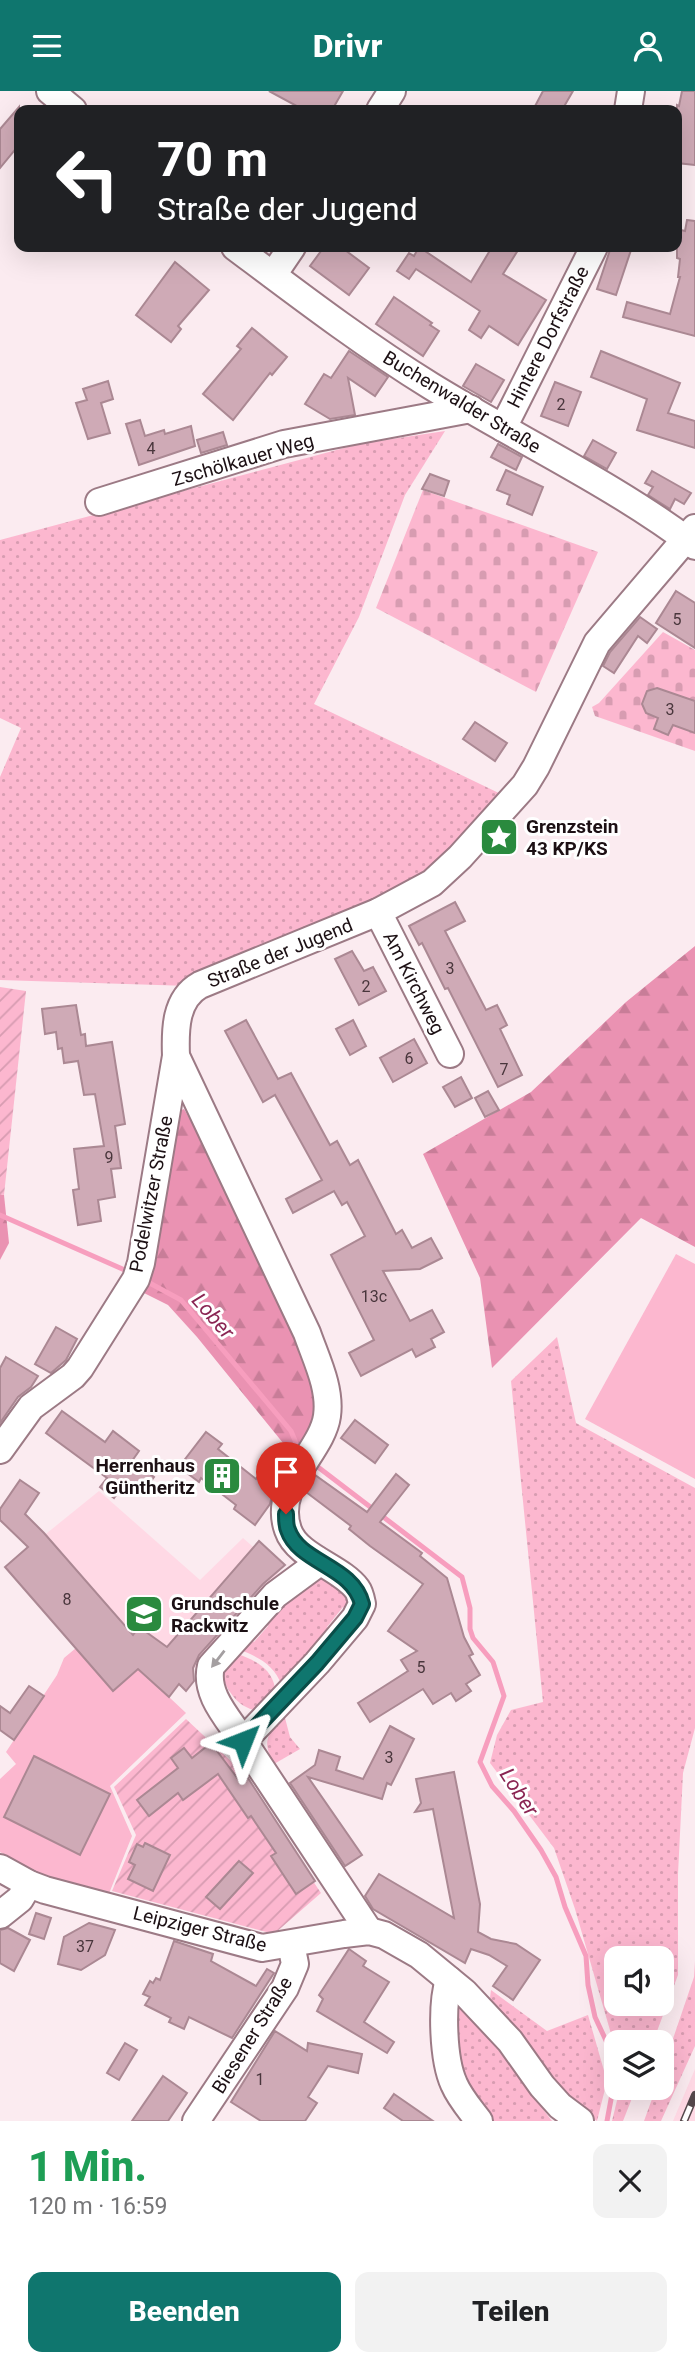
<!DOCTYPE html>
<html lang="de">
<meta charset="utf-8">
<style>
body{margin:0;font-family:Roboto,sans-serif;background:#f2f2f2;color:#202124;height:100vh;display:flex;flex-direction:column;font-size:26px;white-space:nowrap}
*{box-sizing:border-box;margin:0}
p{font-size:23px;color:#757577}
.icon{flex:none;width:38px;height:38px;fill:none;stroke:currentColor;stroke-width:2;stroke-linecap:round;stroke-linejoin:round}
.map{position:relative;height:2030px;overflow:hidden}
.details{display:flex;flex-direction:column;background:#fff;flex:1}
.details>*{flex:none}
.top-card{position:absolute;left:14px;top:14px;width:668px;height:147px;border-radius:14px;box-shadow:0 7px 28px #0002;background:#202124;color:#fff;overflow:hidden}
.buttons{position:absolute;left:604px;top:1855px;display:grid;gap:14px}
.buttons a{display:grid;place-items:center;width:70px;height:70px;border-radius:14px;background:#fff;box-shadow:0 7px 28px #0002;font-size:35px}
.pin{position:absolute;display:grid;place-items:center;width:60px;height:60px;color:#fff;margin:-72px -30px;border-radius:50% 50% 50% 0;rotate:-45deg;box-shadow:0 0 7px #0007}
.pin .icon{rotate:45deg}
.me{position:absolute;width:77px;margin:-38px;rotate:45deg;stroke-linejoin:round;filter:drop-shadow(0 0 5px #0008)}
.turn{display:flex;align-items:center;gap:24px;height:147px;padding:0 28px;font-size:32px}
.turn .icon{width:91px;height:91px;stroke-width:2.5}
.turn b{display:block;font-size:49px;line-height:60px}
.round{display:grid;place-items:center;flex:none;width:74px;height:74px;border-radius:14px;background:#f2f2f2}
.headline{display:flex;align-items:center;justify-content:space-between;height:119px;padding:0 28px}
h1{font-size:42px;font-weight:800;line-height:52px;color:#1e9e55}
.button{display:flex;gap:14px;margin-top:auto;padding:14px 28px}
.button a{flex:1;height:80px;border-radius:14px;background:#0f766e;color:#fff;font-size:28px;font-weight:800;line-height:80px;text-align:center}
.button a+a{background:#f2f2f2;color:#202124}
header{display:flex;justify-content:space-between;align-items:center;height:91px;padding:0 28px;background:#0f766e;color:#fff;font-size:32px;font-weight:800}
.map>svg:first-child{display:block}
</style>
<header><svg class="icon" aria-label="menu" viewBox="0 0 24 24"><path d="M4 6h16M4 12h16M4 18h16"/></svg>Drivr<svg class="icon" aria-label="person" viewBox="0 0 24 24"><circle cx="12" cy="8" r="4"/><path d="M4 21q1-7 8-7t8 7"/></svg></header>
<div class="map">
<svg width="695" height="2030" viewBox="0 0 695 2030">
<defs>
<pattern id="grass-dots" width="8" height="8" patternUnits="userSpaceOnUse" patternTransform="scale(1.75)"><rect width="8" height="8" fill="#fcb7cf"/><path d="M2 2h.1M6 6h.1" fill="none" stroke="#d79cb1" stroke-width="1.8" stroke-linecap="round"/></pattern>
<pattern id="forest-firs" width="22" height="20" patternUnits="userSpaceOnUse" patternTransform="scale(1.75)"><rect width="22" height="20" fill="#ea92b2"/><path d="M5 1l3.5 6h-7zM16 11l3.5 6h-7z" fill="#c87d98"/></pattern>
<pattern id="cemetery-stones" width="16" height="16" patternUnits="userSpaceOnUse" patternTransform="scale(1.75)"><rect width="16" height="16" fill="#fcb7cf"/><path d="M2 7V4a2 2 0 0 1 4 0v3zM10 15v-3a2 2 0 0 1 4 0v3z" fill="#d79cb1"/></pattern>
<pattern id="garden-furrows" width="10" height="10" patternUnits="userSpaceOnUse" patternTransform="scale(1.75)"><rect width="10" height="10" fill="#fcb7cf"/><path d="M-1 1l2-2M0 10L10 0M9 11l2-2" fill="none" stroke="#d79cb1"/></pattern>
</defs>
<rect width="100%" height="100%" fill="#fbebf0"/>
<!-- built -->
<g fill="#ffd9e5">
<polygon points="99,1400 200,1489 243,1447 280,1480 169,1606 113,1600 5,1476"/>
<polygon points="695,1978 695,2030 673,2030"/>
</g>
<!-- grass -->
<g fill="url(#grass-dots)" fill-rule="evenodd">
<polygon points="445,340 405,404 359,526 314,613 505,705 424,789 189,895 0,889 0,686 21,637 0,627 0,449 359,353"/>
<path d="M557 1246 576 1332 695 1397V1637L683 1682 678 1783V1884L653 1951H616V1960L575 1818 554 1757 490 1672 497 1644 511 1619 543 1611 511 1290ZM616 1867H662V1913H616Z"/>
<path d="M322 1484 346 1498 350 1520 343 1516 327 1536 333 1542 282 1595C274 1573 258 1566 238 1558L248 1546 254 1551 268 1535 263 1528Z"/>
<path d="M235 1562C254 1569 271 1576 275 1597L261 1620C239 1619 226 1600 221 1580Z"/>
<path d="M284 1623 290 1646 300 1658 274 1673C261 1649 268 1643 284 1623Z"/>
<polygon points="695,1870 695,1955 661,2030 644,2030 656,1997 662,1997 662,1980 694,1886"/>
<path d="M491 1899 547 1940 588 1924 607 1990 597 2030C552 1998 523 1951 490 1907Z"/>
<polygon points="454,1910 484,1940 552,2030 487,2030 457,1984"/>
<polygon points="620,1997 636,1997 623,2030 612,2030"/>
</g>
<!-- forest -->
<g fill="url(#forest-firs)">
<polygon points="695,855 695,1156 641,1127 492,1277 480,1187 423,1063 531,1001 626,911"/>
<path d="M184 1018C203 1049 216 1082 231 1115 253 1158 319 1274 317 1317 316 1335 303 1350 292 1363L197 1246 168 1214 140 1200 177 1021Z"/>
<polygon points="0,1103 4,1104 9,1152 0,1169"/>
</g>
<!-- cemetery -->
<g fill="url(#cemetery-stones)">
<polygon points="423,399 598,461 536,601 376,517"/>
<polygon points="663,541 695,559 695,660 595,625 592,616 599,612"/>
</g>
<!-- garden -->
<g fill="url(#garden-furrows)">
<polygon points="0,896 26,900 4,1104 0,1103"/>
<polygon points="186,1628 234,1673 321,1802 274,1843 112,1800 136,1744 114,1696"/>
</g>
<!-- pitch -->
<g fill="#fcb7cf">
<polygon points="676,1163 695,1173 695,1388 585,1328"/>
<polygon points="76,1557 113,1600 146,1571 169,1606 186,1622 110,1695 132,1745 108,1805 37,1782 0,1761 0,1688 16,1673 6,1661 57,1584 64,1567"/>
</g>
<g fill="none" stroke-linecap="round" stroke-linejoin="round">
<!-- stream -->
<g stroke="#f79ebe" stroke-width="5">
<polyline points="0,1124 127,1180"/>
<polyline points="144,1189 181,1209 291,1340 299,1359"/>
<polyline points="314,1373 462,1486 470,1517 470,1538 473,1547 493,1571 504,1605 480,1671 492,1695 514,1720 541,1759 556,1786 565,1816 586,1865 588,1894 595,1926 609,1956 615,1987 607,2030"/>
</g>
</g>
<!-- building -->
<g fill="#cfaab6" stroke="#ab8893" stroke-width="2">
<polygon points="269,0 343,0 332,19 304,19"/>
<polygon points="543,0 573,0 562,19 533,19"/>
<polygon points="682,0 695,0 695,74 677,72 677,14 679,15"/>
<polygon points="19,16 19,54 0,77 0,38"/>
<polygon points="687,129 695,130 695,245 623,226 627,211 670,223 680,186 678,186 680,168 677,167 677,138 685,140"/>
<polygon points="324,156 341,156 369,177 349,204 310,175"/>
<polygon points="419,156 471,191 492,156 520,156 503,183 546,209 518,254 489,235 481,247 469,239 480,220 416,178 409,188 397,180 409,162 414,165"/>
<polygon points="611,156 632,156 616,204 597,198"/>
<polygon points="175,171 209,199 178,235 181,238 171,251 136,224"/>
<polygon points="394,206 432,232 430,234 439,240 423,265 376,233"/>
<polygon points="252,237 287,266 272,284 270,282 233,329 203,303 241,258 237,255"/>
<polygon points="349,260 388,286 375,305 348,287 355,324 330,328 305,313 324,283 331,287"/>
<polygon points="601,260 680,292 668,322 695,330 695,357 637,339 647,308 591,286"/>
<polygon points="476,273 504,289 491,311 463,295"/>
<polygon points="108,290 113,308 101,312 110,342 88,348 76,312 87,309 83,298"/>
<polygon points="555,291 581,301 568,335 541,325"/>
<polygon points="140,329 145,345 164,339 165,343 191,335 195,355 139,374 126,333"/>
<polygon points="223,341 227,354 201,362 197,349"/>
<polygon points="593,349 616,362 607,378 584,365"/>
<polygon points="498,353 522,366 516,379 491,366"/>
<polygon points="506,379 543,396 532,424 507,413 510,404 497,399"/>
<polygon points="652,380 691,402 684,413 675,408 670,418 648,404 653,396 645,392"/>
<polygon points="430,383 449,390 444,405 422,398"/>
<polygon points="676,500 695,512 695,557 656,532"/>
<polygon points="640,526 657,538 647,552 638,545 614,582 603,575 610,561"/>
<polygon points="657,597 695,610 695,642 673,634 668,644 654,638 658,627 646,622 642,613 647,600"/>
<polygon points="475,631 507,652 495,670 463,648"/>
<polygon points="455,811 465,830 445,840 486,919 497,914 507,934 500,938 522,984 498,996 448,897 445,898 422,852 419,854 409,835"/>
<polygon points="352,860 364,880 373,876 386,900 359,914 335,868"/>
<polygon points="76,914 81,944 85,943 86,955 112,951 125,1033 115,1035 121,1077 111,1078 115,1106 98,1109 101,1130 78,1134 73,1099 79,1098 74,1058 104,1055 95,1003 84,1004 78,970 64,972 62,957 58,958 56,941 45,943 42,918"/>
<polygon points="246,929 278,988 291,982 330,1054 337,1050 350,1074 358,1069 396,1143 402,1139 412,1157 431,1147 442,1167 420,1178 383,1180 410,1230 432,1219 444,1241 431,1248 435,1256 416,1266 412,1258 361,1285 349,1262 374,1249 331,1164 365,1145 347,1111 342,1114 334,1100 293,1122 286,1108 322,1089 275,1004 263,1011 225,940"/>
<polygon points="353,929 366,955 350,964 336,938"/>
<polygon points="414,948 427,972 393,991 380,967"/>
<polygon points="461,986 472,1007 455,1016 443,996"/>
<polygon points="488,1000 499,1019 485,1026 475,1007"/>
<polygon points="56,1236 77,1248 66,1269 51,1282 35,1273"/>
<polygon points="6,1266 38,1285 31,1296 18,1306 0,1332 0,1277"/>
<polygon points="62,1320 105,1351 113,1340 139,1360 132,1370 154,1386 143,1401 127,1389 114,1407 100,1396 107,1387 46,1342"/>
<polygon points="355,1329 388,1354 375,1372 341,1347"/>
<polygon points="206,1341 222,1353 218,1358 256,1388 260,1382 275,1393 270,1413 255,1434 234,1418 236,1414 201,1387 199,1391 179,1376"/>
<polygon points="396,1383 409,1394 380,1431 422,1462 420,1465 447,1487 464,1546 473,1563 469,1565 480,1584 466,1593 471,1600 456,1610 451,1602 433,1613 423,1598 370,1631 358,1612 408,1580 401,1569 417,1560 388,1540 423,1493 370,1455 349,1438 351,1435 306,1401 315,1384 367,1421"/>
<polygon points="20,1389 39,1402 25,1423 44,1442 133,1544 139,1536 167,1556 259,1450 285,1474 263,1493 199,1564 193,1577 194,1590 186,1600 179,1593 169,1606 138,1578 113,1600 5,1476 28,1456 0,1429 0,1418"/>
<polygon points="29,1595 44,1605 14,1649 0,1639 0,1615 10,1622"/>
<polygon points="390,1635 414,1648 391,1694 387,1692 382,1708 308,1686 362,1764 345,1775 290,1692 315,1674 319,1659 340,1666 336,1679 363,1688"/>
<polygon points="211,1652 241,1692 248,1687 315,1790 296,1803 271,1765 276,1762 251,1725 248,1727 218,1683 183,1709 178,1702 149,1725 137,1709 178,1677 171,1667 184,1657 192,1667"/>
<polygon points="34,1665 110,1703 80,1764 4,1726"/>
<polygon points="454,1681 480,1813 478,1841 491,1848 516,1853 540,1869 513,1909 493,1895 507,1875 489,1864 471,1858 465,1872 373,1818 365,1805 379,1783 454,1827 433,1718 415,1721 421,1712 416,1688"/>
<polygon points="145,1752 170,1764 153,1800 128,1788 135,1774 129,1771 137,1753 143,1756"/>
<polygon points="239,1770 253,1782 220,1818 206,1806"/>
<polygon points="36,1822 51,1827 44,1848 29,1843"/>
<polygon points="89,1832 115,1839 105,1864 81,1879 58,1873 64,1846"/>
<polygon points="8,1837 30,1849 14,1880 0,1872 0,1839"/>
<polygon points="174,1850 213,1863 211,1870 256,1895 267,1878 274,1882 232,1947 189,1926 184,1938 169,1931 171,1927 145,1914 150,1906 143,1903 150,1890 153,1892 156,1887 160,1889"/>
<polygon points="349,1858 366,1870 363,1875 389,1891 364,1931 394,1951 387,1962 317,1920 323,1908 319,1904"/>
<polygon points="275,1940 307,1960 308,1952 362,1963 358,1982 328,1975 308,2006 317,2012 305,2030 261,2030 231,2011"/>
<polygon points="125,1952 137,1959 119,1989 107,1982"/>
<polygon points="163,1985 187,2002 168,2030 132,2030"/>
<polygon points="394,2003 433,2030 403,2030 384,2017"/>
</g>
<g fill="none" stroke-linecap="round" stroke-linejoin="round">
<!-- minor casing -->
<g stroke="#9c7a85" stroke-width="30">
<g id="minor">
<polyline points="50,0 73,19"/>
<polyline points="380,19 392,0"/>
<polyline points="628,19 631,0"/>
<path d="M235 156C299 204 363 253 431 295 517 348 615 394 695 455"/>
<polyline points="273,184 292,156"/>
<polyline points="503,337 594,156"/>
<polyline points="99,411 284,353 471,318"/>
<polyline points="378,821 450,963"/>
<polyline points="0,1359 31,1316 73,1285 80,1277 136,1188 141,1172 176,965"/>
<path d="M243 1650C228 1627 204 1603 211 1575L275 1504 313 1476 317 1469"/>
<polyline points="0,1777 29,1793 45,1799 262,1857 344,1843 369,1840 384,1844 419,1864 464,1901 510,1950 542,1995 560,2015 580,2030"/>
<polyline points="0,1824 20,1808 29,1793"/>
<path d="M369 1840 243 1650 317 1572 355 1527 362 1513C361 1508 360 1502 357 1498 341 1476 297 1466 288 1439 272 1394 322 1361 327 1325 331 1297 316 1268 307 1242L176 965C175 939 175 908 200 894L378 821 432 792 460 766 525 694 536 676 597 552 695 437"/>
<path d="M449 1889C441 1914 443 1969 454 1993 460 2007 470 2018 479 2030"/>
<polyline points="196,2030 285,1897 295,1873 291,1853"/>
</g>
</g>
<!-- minor -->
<use href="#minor" stroke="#fff" stroke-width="26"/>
<!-- rail casing -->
<g stroke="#54474b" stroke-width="8">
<polyline id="rail" points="684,2030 695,2004"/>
</g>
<!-- rail -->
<use href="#rail" stroke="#fff" stroke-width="5" stroke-dasharray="16" stroke-linecap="butt"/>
</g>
<!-- one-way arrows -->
<defs><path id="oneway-solid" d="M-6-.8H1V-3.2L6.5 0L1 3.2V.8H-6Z" transform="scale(1.75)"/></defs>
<use fill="#a49fa1" href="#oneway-solid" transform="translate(218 1568) rotate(128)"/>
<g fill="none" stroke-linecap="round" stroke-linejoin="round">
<!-- route casing -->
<g stroke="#0a4d48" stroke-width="18">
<path id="route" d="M243 1650 317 1572 355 1527 362 1513C353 1475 299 1472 288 1439 286 1435 286 1428 286 1423"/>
</g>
<!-- route -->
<use href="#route" stroke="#0f766e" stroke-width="12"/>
</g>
<!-- icons -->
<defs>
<g id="sight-square" transform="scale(2.0125)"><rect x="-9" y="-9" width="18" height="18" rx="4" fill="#2a8a3e" stroke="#fff"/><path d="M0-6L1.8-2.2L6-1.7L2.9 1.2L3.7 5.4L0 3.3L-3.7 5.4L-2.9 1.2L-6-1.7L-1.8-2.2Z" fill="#fff"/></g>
<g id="building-square" transform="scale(2.0125)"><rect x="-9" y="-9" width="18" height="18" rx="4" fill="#2a8a3e" stroke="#fff"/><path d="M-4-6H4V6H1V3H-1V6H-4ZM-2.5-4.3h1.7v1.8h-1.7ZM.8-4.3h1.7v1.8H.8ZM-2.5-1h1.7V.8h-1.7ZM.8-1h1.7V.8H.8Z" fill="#fff"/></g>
<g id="school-square" transform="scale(2.0125)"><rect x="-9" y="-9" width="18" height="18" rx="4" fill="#2a8a3e" stroke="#fff"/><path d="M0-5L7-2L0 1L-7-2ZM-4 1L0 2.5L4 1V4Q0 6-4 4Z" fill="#fff"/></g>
</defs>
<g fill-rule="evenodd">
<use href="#sight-square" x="499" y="746"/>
<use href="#building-square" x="222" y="1385"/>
<use href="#school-square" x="144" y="1523"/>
</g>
<g text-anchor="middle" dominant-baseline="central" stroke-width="6" stroke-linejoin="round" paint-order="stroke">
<!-- number labels -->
<g font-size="16" fill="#49363c">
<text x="561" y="313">2</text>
<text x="151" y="357">4</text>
<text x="677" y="528">5</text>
<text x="670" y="618">3</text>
<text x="450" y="877">3</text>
<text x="366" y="895">2</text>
<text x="409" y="967">6</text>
<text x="504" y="978">7</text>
<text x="109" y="1066">9</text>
<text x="374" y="1205">13c</text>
<text x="67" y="1508">8</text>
<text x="421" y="1576">5</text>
<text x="389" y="1666">3</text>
<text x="85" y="1855">37</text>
<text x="260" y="1988">1</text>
</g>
<!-- street labels -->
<g font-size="19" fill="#1c1014" stroke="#fff">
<text transform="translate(548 246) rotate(-63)">Hintere Dorfstraße</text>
<text transform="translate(462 311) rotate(31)">Buchenwalder Straße</text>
<text transform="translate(243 369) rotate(-16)">Zschölkauer Weg</text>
<text transform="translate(280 862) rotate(-22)">Straße der Jugend</text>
<text transform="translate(414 892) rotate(63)">Am Kirchweg</text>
<text transform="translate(151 1103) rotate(-79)">Podelwitzer Straße</text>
<text transform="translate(200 1838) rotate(14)">Leipziger Straße</text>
<text transform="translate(252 1944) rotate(-58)">Biesener Straße</text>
</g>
<!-- poi labels -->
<g font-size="19" font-weight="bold" fill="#1c1014" stroke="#fff" text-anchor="start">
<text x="526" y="735">Grenzstein<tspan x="526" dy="22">43 KP/KS</tspan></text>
<text x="195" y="1374" text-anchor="end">Herrenhaus<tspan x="195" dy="22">Güntheritz</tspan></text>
<text x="171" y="1512">Grundschule<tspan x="171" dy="22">Rackwitz</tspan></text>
</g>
<!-- water labels -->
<g font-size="21" font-style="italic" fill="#8a2553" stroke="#fff">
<text transform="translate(213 1225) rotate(49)">Lober</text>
<text transform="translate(519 1701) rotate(57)">Lober</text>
</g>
</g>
</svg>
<div class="buttons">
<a><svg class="icon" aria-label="sound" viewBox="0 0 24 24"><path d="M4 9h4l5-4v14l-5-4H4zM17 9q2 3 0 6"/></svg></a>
<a><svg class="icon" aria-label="layers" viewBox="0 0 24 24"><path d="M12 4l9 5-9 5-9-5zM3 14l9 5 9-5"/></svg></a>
</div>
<div class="pin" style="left:286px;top:1423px;background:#d93025"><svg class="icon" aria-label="arrive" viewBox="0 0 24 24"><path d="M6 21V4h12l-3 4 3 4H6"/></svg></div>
<svg class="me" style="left:243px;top:1650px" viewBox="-20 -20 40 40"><path d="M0-17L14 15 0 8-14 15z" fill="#0f766e" stroke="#fff" stroke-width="4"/></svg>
<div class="top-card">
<div class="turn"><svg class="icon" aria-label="left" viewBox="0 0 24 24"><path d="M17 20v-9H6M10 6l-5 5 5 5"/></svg><div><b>70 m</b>Straße der Jugend</div></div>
</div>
</div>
<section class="details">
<div class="headline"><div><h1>1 Min.</h1><p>120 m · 16:59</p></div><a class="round"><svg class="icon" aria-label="close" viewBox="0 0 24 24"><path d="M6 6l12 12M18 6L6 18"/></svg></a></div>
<div class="button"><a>Beenden</a><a>Teilen</a></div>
</section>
